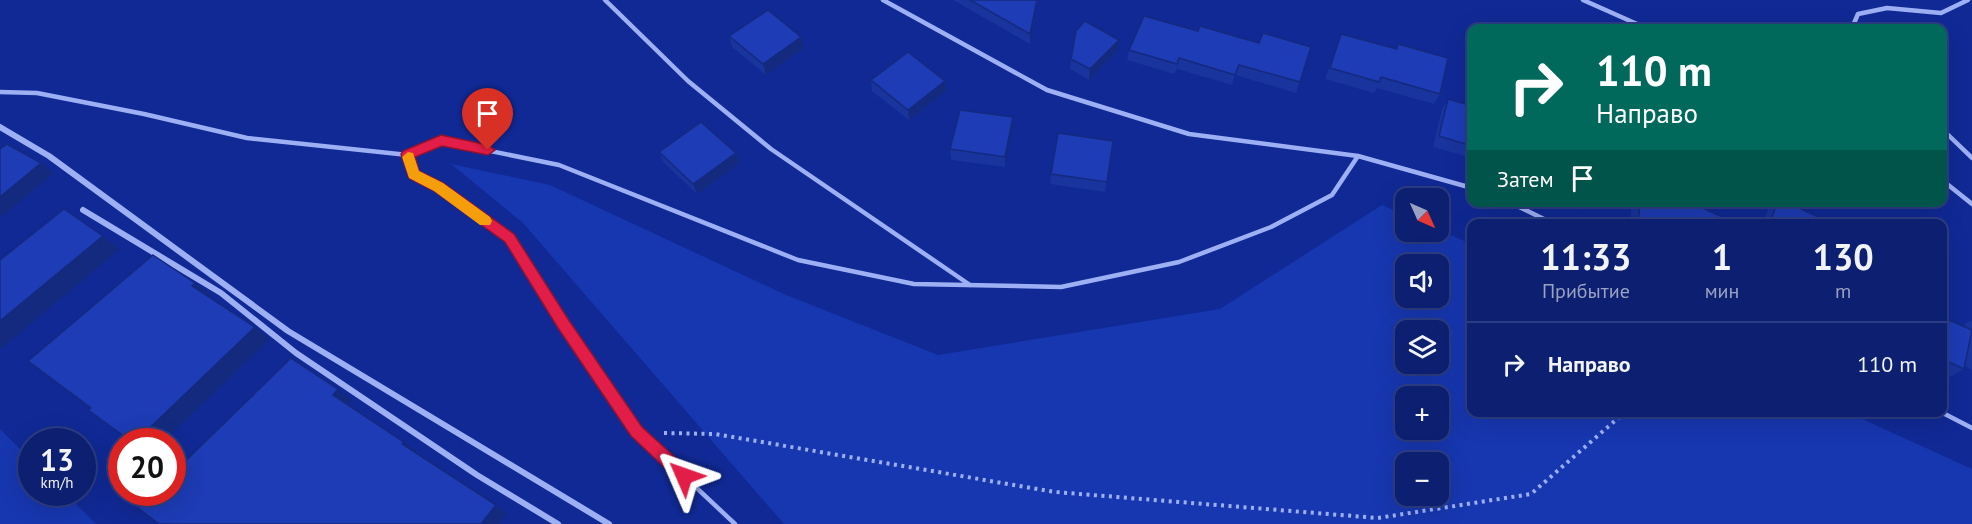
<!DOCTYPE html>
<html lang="ru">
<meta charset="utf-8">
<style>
body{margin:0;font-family:"PT Sans",sans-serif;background:#1a2c78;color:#f1f3f6;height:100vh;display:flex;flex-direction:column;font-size:22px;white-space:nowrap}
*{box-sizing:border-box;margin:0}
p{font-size:20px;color:#9aa2c3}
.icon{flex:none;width:33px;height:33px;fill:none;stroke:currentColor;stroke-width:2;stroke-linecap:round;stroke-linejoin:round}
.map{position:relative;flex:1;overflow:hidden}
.details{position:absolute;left:1467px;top:219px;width:480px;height:198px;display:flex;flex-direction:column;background:#0c1f70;border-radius:12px;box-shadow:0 6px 24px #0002,0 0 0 2px #2c3d83}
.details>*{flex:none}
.top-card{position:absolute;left:1467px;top:24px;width:480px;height:183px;border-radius:12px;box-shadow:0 6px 24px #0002,0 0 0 2px #2c3d83;background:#00695c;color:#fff;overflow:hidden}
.needle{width:39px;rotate:135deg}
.tools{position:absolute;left:1395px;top:188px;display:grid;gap:12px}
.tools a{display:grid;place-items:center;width:54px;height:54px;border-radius:12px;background:#0c1f70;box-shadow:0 6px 24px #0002,0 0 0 2px #2c3d83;font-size:30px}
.speed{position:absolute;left:18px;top:428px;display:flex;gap:12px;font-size:30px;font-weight:700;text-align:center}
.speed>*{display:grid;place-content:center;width:78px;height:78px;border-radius:50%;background:#0c1f70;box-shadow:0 6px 24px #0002,0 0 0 2px #2c3d83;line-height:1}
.speed small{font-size:15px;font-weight:400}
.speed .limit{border:9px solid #d22;background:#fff;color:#111}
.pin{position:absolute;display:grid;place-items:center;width:51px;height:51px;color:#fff;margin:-62px -26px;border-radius:50% 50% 50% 0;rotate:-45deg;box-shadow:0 0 6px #0007}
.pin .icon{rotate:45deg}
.me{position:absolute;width:66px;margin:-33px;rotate:313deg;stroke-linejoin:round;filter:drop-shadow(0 0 4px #0008)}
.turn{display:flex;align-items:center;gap:21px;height:126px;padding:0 30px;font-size:27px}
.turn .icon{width:78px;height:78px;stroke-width:2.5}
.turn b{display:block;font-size:42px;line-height:51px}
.then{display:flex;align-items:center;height:57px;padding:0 30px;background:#0003;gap:12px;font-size:22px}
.eta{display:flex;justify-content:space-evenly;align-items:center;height:102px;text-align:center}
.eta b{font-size:36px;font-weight:700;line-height:42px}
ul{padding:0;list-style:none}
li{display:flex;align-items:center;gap:18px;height:84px;padding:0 30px;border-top:2px solid #2c3d83}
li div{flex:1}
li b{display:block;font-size:22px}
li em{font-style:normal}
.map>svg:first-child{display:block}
</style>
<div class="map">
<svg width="1972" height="524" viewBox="0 0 1972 524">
<rect width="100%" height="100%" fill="#102995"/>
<!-- green -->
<g fill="#1737b0" fill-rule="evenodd">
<path d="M451 164 550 185 786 295 938 355 1220 309 1382 205 1405 215 1406 231 1439 230 1471 244 1472 412 1849 413 1972 469V524H784L523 223ZM1406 264H1438V297H1406ZM1406 330H1438V363H1406ZM1406 396H1438V429H1406ZM1406 462H1438V495H1406Z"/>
<polygon points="0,429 31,460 32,492 64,492 96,524 0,524"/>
</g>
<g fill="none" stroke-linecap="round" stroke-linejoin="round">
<!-- path -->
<polyline stroke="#9eb0f4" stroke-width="4" stroke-dasharray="3 4.5" stroke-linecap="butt" points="664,433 715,434 1055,492 1378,518 1531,494 1625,412"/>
<!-- service -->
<g stroke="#9eb0f4" stroke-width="4.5">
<polyline points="605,0 688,81 771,149 970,285"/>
<polyline points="883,0 1047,90 1189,134 1358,156 1472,188"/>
<polyline points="1583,0 1646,28"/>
<polyline points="1852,28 1858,14 1887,8 1941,13 1968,0"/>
<polyline points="0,92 37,93 144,114 247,138 408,155 441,141 559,165 798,260 914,284 1061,287 1179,262 1271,227 1332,195 1358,156"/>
<polyline points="1942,129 1972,158"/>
<polyline points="408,155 414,174 438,187 509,238 636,431 735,524"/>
<polyline points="1942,180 1972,204"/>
<polyline points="1509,202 1554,224"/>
<polyline points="1941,412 1972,428"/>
</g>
<!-- minor -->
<g stroke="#9eb0f4" stroke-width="6">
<polyline points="0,127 49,156 288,331 609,524"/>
<polyline points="83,210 221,293 296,353 477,475 558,524"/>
</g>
</g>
<!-- wall -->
<g fill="#19349c">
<polygon points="953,0 1038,0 1030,44"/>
<polygon points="1144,16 1300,82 1296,93 1235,75 1232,85 1177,69 1174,74 1127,60 1129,50"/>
<polygon points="1341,34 1396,49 1398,44 1440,94 1434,104 1377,88 1374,93 1325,79"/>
<polygon points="729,36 804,48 766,75 732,47"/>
<polygon points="1117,51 1089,80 1070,69 1071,59"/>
<polygon points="871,80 945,81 946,91 909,120 872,91"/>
<polygon points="1448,99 1472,106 1472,158 1433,147 1442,109"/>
<polygon points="1013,128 1005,167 951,160 950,149"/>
<polygon points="1113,141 1105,192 1050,184 1051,174"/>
<polygon points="659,152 736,153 740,163 697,194 663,162"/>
<polygon points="1567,202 1590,202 1583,210"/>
<polygon points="1632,202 1698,202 1698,206 1738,224 1630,224"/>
<polygon points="1775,202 1786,202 1826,224 1763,224 1768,209"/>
<polygon points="1942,317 1965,327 1965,324 1972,320 1972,370 1965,366 1964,369 1950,377 1942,374"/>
</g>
<!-- shaded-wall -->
<g fill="#142a7f">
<polygon points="1037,0 1037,4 1030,44 1030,34"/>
<polygon points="801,37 804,48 766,75 763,64"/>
<polygon points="1119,40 1117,51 1089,80 1090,69"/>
<polygon points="945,81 946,91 909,120 908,110"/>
<polygon points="1013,117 1013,128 1005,167 1005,157"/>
<polygon points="736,153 740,163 697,194 693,184"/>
<polygon points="41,163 54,173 3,216 0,214 0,197"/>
<polygon points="103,236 120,249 2,348 0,347 0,321"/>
<polygon points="195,283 211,295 207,298 192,286"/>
<polygon points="255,327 270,339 164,441 136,441"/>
<polygon points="338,389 352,400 346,405 333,395"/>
<polygon points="404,442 416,451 414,454 402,444"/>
<polygon points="496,505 507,514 499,524 481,524"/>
</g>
<!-- building -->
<g fill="#1d3cb5" stroke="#142a7f" stroke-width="1.5">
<polygon points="970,0 1037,0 1030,34"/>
<polygon points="768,10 801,37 763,64 729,36"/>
<polygon points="1144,16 1198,31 1200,26 1259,43 1263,33 1311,47 1300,82 1239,65 1235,75 1179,58 1177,64 1129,50"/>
<polygon points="1085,21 1119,40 1090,69 1071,59 1076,31"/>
<polygon points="1341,34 1397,49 1398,44 1448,58 1440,94 1381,77 1379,82 1330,68"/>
<polygon points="908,52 945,81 908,110 871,80"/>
<polygon points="1448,99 1472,106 1472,146 1439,136"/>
<polygon points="960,110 1013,117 1005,157 950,149"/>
<polygon points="701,122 736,153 693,184 659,152"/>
<polygon points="1058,133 1113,141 1107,182 1051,174"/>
<polygon points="7,144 41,163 0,197 0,149"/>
<polygon points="1640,202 1698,202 1698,206 1738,224 1638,224"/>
<polygon points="1777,202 1786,202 1827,221 1826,224 1770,224"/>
<polygon points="64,209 103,236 0,321 0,260"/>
<polygon points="153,255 195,283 192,286 255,327 136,441 131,441 88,410 91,408 28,361"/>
<polygon points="1942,317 1972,330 1964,369 1942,359"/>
<polygon points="291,358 338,389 333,395 404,442 402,444 496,505 481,524 159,524 138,508 154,492 172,492 172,474"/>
</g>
<!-- route -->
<polygon fill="#e11d48" stroke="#92132f" stroke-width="1.5" points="441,135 488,145 495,150 488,155 442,146 415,157 419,171 443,183 514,234 568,319 642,427 690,471 692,476 690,481 684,484 679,481 631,436 558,328 505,242 434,191 409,178 401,154 403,151"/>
<!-- slow -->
<polygon fill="#f59e0b" points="408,152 413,153 419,171 443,183 490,217 492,221 490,225 480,225 434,191 409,178 402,157"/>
</svg>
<div class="tools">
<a><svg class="needle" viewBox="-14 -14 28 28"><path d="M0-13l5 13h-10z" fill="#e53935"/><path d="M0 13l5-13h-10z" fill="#9aa2c3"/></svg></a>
<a><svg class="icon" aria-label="sound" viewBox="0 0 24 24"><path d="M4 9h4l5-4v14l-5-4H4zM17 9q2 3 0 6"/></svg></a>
<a><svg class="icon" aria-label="layers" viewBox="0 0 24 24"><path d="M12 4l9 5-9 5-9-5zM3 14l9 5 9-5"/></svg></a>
<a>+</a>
<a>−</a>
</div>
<div class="speed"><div>13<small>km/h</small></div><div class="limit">20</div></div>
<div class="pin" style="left:488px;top:150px;background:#d93025"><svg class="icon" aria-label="arrive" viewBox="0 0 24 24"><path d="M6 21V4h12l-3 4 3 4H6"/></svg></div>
<svg class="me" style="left:684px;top:476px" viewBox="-20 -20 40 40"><path d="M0-17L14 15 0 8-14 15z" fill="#e11d48" stroke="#fff" stroke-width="4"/></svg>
<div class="top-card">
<div class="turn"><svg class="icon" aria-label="right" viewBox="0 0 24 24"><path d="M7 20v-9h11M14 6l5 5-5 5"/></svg><div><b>110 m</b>Направо</div></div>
<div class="then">Затем<svg class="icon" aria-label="arrive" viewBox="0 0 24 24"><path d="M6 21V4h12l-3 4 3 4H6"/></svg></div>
</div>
<section class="details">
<div class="eta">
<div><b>11:33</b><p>Прибытие</p></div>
<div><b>1</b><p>мин</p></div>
<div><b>130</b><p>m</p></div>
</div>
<ul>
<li><svg class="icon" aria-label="right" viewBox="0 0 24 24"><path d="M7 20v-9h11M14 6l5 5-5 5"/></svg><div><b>Направо</b></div><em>110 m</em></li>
</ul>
</section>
</div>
